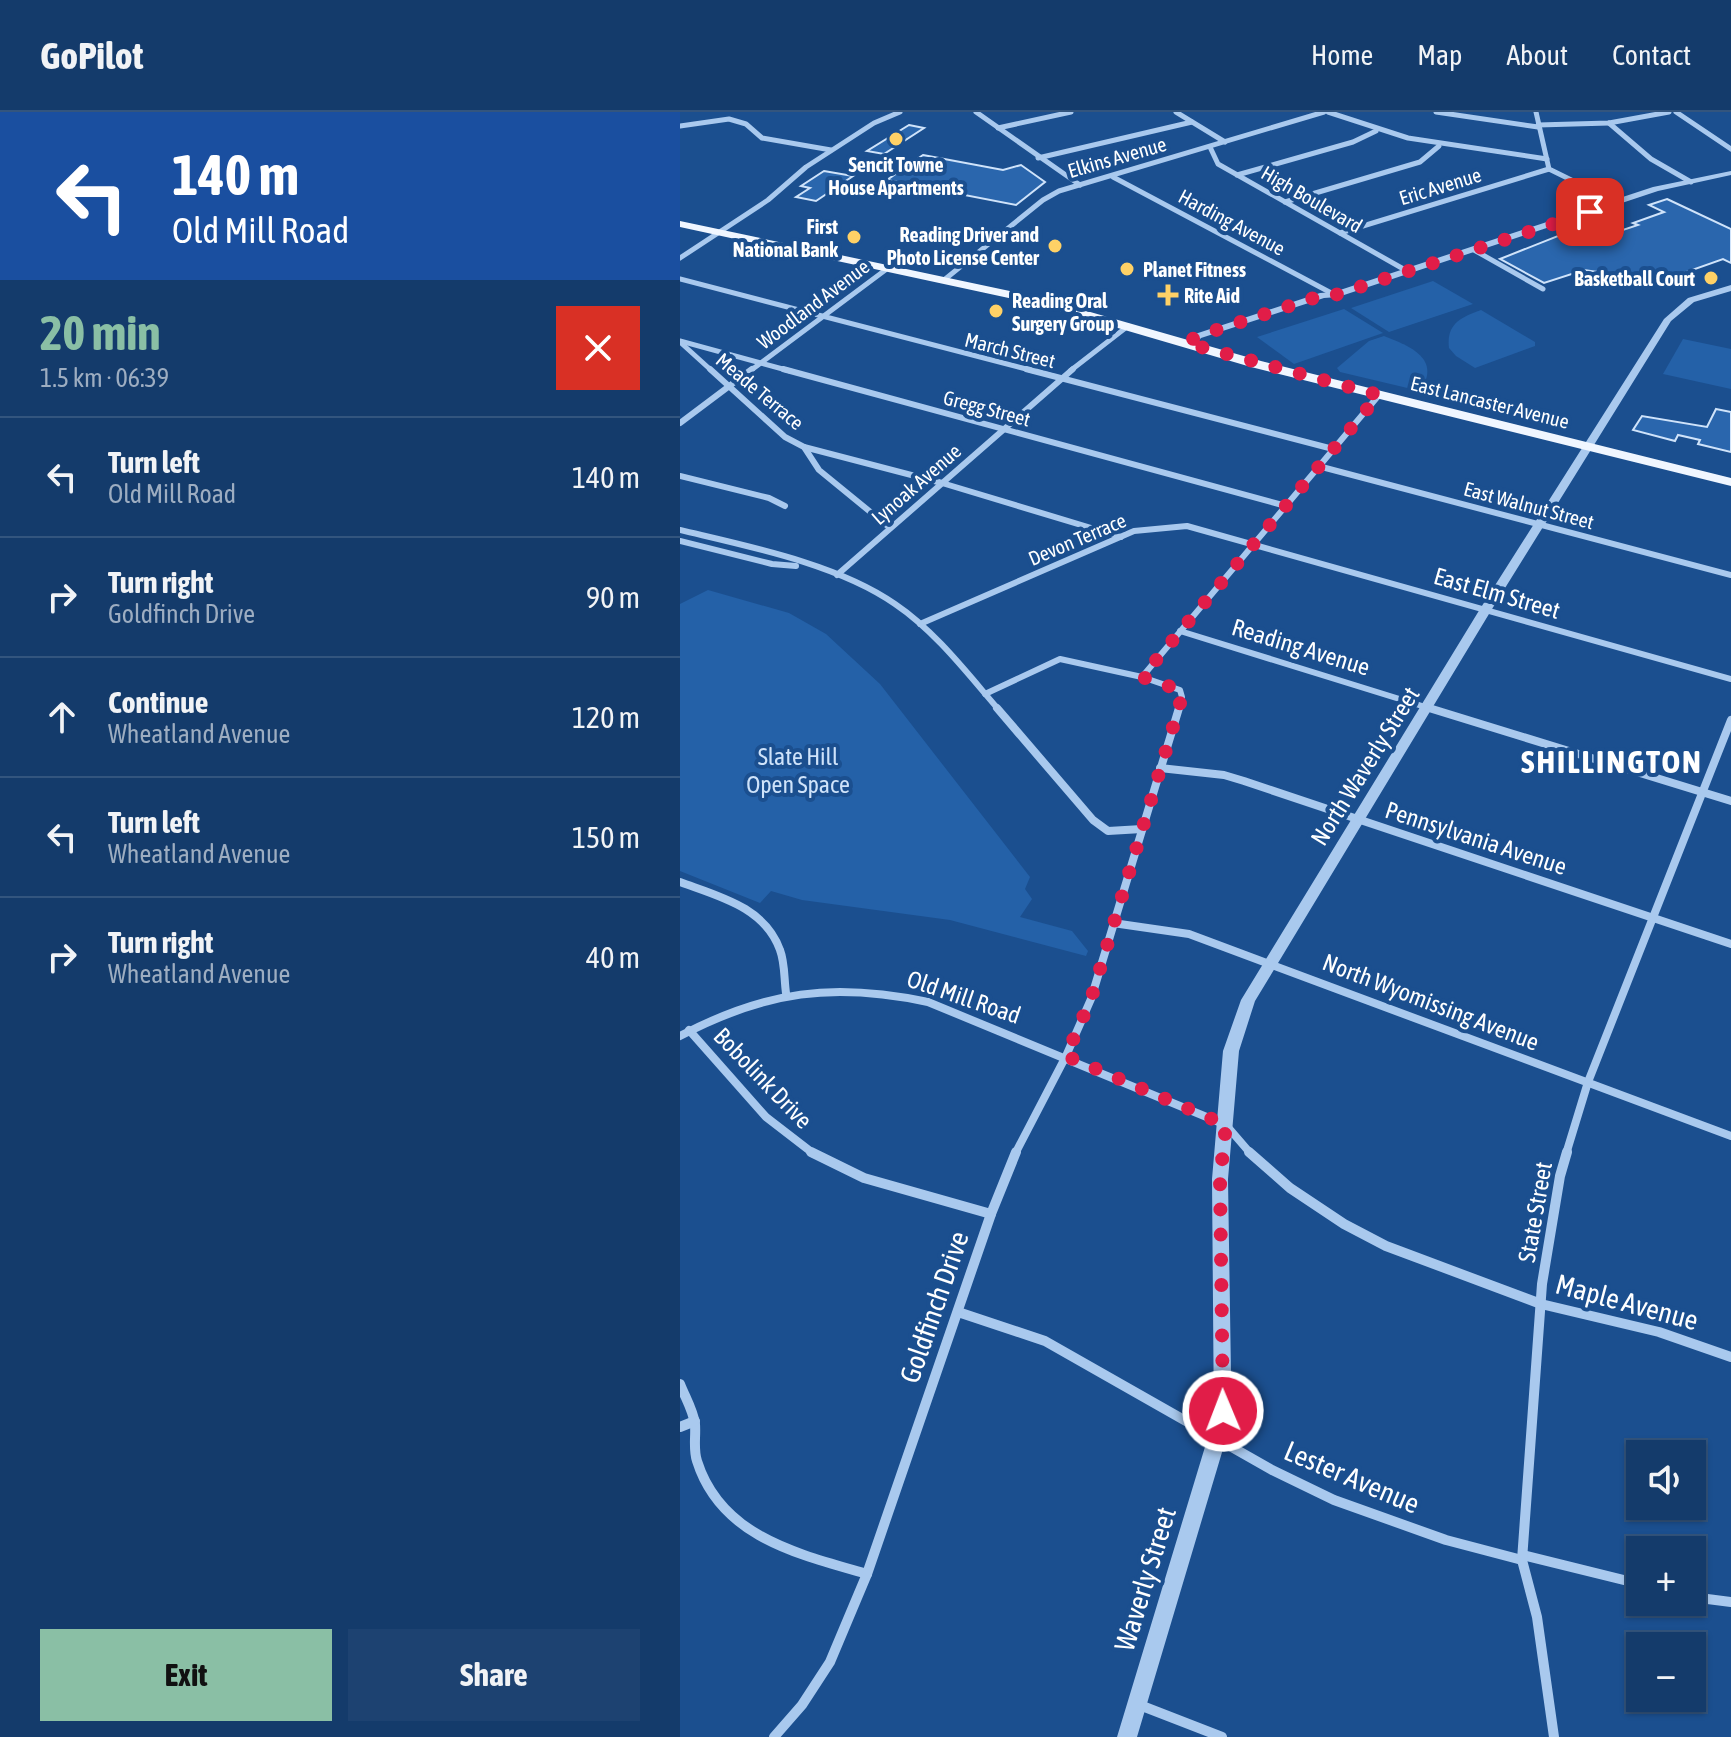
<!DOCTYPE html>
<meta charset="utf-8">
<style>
body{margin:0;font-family:"Asap Condensed",sans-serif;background:#1d4271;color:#f1f3f6;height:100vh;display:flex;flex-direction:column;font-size:30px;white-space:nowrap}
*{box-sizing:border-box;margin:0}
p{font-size:26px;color:#9dadc1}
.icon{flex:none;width:44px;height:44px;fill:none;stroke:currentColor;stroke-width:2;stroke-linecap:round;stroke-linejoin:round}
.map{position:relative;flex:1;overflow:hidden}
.panel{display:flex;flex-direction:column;background:#143b6b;width:680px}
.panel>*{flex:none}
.top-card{background:#1a4fa0;color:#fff;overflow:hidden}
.fabs{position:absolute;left:946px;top:1328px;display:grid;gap:16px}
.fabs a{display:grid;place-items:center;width:80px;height:80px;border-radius:0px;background:#143b6b;box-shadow:0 2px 6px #0004,0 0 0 2px #33557e;font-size:40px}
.pin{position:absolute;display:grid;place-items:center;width:68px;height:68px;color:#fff;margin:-34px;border-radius:16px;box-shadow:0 4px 12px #0006}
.me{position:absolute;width:88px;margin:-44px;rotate:359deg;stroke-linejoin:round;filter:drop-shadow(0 0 6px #0008)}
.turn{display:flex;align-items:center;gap:28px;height:168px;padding:0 40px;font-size:36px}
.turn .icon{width:104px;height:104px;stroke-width:2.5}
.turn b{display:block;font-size:56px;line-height:68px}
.round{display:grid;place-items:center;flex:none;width:84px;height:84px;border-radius:0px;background:#1d4271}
.overview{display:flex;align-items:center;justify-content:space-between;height:136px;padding:0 40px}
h1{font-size:48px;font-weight:700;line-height:60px;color:#8abfa5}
.cta{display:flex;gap:16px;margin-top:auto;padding:16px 40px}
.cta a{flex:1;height:92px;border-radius:0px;background:#8abfa5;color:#111;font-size:32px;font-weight:700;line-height:92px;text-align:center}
.cta a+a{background:#1d4271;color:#f1f3f6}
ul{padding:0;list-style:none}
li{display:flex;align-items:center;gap:24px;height:120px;padding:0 40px;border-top:2px solid #33557e}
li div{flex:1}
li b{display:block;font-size:30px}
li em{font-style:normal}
header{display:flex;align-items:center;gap:48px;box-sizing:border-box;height:112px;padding:0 40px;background:#143b6b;border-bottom:2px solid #33557e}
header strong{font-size:38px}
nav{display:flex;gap:44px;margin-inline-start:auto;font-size:28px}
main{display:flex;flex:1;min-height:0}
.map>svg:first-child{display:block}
</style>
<header>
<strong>GoPilot</strong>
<nav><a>Home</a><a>Map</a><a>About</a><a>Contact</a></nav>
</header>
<main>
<section class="panel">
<div class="top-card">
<div class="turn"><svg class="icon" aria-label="left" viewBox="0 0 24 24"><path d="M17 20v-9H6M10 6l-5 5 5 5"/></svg><div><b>140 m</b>Old Mill Road</div></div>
</div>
<div class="overview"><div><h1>20 min</h1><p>1.5 km · 06:39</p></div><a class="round" style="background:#d93025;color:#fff"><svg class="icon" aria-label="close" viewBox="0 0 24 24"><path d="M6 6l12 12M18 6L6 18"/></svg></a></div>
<ul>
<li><svg class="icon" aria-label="left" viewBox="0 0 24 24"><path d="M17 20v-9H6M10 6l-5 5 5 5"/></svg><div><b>Turn left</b><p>Old Mill Road</p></div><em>140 m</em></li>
<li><svg class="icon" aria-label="right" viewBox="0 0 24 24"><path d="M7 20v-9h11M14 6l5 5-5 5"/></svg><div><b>Turn right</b><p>Goldfinch Drive</p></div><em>90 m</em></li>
<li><svg class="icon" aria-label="ahead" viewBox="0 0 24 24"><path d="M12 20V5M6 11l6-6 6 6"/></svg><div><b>Continue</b><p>Wheatland Avenue</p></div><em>120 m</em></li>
<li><svg class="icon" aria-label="left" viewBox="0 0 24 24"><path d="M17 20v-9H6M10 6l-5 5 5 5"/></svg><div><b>Turn left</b><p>Wheatland Avenue</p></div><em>150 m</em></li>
<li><svg class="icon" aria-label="right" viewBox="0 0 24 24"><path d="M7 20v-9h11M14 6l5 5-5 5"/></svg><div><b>Turn right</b><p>Wheatland Avenue</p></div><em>40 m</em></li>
</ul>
<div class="cta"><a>Exit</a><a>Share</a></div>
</section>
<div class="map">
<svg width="1051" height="1625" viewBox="0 0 1051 1625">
<rect width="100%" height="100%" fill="#1b4f8f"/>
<!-- green -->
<g fill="#2461a8">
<polygon points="753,169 793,192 709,220 671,196"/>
<polygon points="664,197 703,221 614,252 577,225"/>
<path d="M801 198 855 230V234L795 256 776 244 769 236C766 212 781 205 801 198Z"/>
<path d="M704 224C730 234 762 247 740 279L660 260 657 256 689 229Z"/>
<polygon points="1003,227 1051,237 1051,277 983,262"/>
<polygon points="28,478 109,501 146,522 200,572 350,765 345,777 352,787 340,805 392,819 408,839 406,844 270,808 122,788 91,779 80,791 0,759 0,492"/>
</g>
<!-- building -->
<g fill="#2a66ad" stroke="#cfe3fa" stroke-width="2">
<polygon points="229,13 244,16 204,42 187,39"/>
<polygon points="243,43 323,58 341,53 365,70 336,93 207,68"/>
<polygon points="144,59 173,64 136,89 116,85 130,76 121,74"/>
<polygon points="987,87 1051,117 1051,151 1043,147 967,174 932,162 904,158 864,171 820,147 898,116 919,126 958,113 953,111 984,100 969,93"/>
<polygon points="1036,297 1051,300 1051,340 1018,332 1020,328 998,323 995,329 953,318 962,304 1027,315"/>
</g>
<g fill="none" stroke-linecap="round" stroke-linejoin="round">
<!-- minor-far3 -->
<g stroke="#a9c9ee" stroke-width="5">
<polyline points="296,0 400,73"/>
<polyline points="496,0 545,30"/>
<polyline points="648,0 728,26 867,47"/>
<polyline points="756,0 858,15"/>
<polyline points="856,0 869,57 938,91"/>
<polyline points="996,0 1051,37"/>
<polyline points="929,11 971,47 1011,70"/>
<polyline points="858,13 929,11 989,0"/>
<polyline points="0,14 49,7 66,12 82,26 151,38"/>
<polyline points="318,16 391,0"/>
<polyline points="530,35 538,52 727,159"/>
<polyline points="358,46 512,10"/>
<polyline points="557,63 673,30 696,19"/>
<polyline points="433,65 655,183"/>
<polyline points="605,90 740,50 759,34"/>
<polyline points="660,121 869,57"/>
<polyline points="794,138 863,177"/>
<polyline points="0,146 88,88 126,55 194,11 220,0"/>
<polyline points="0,167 354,259"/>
<polyline points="264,168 363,88 379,79 644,0"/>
<polyline points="0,229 110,259"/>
<polyline points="0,230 32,259"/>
<polyline points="70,259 208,156"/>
<polyline points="390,259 448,214"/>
</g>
<!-- minor-far2 -->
<g stroke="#a9c9ee" stroke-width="6">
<polyline points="30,257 105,325 124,335 139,358 210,416"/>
<polyline points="103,257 606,394"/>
<polyline points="346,257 653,337"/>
<polyline points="0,311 72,257"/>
<polyline points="124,335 262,371 441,425"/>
<polyline points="638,354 1051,463"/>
<polyline points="0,364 89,386 105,394"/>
<path d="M0 418C67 434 158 452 215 492 255 519 287 561 319 598"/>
<polyline points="0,429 92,452 116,454"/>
<polyline points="157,463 393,257"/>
<polyline points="240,512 454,419 507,414 1051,567"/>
<polyline points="500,519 755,598"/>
<polyline points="462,565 699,283"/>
<polyline points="305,582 380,547 462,565 500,578 502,585 498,598"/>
</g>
<!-- minor-far1 -->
<g stroke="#a9c9ee" stroke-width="8">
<polyline points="317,596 413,708 428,719 462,717"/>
<polyline points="749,596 1051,689"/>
<polyline points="480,656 544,663 564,669 1051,832"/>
<path d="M0 770C38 784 85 795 100 838 105 851 104 867 106 881"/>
<polyline points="433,811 509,822 1051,1024"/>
<polyline points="9,918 86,1005 134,1042"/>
<path d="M0 924C86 879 153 870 248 890L546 1013 571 1042"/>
<polyline points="335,1042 386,944 411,887 499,596"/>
<polyline points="886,1042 908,970 1051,608"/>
</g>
<!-- minor -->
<g stroke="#a9c9ee" stroke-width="10">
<polyline points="131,1040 184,1066 311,1102"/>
<polyline points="569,1040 610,1076 664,1112 706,1134 861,1192 979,1220 1051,1245"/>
<polyline points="278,1200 365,1229 592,1358 654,1388 766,1428 842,1448"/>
<path d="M0 1272C5 1285 13 1298 15 1312 16 1325 13 1337 17 1349 41 1425 118 1442 187 1462"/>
<polyline points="0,1315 15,1309"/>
<polyline points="843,1443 960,1472"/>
<polyline points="1012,1485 1051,1490"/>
<polyline points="457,1592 542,1625"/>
<polyline points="94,1625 122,1593 150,1550 187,1462 311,1102 336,1040"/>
<polyline points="874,1625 857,1505 842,1448 862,1172 880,1064 887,1040"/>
</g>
<!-- tertiary -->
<g fill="#a9c9ee" fill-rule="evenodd">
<polygon points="1051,59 1051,63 978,79 658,185 644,186 521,226 517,231 509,229 515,222 640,181 654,180 973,75"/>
<polygon points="1051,173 1051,179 1014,190 991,209 812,497 575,889 559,939 548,1067 552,1328 550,1334 543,1337 457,1625 437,1625 528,1325 531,1319 534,1317 532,1067 543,939 561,888 800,497 984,207 1008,186"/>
</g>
<!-- primary -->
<polygon fill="#f0f6ff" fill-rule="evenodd" points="0,109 358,185 581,249 1051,366 1051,374 571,255 356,192 0,115"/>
</g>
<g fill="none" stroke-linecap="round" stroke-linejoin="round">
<!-- route -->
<polyline stroke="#e11d48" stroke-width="14" stroke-dasharray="0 25.2" points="543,1299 540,1067 546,1013 386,944 411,887 500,592 500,578 462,565 699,283 506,231 518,224 643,183 655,183 910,100"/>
</g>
<!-- markers -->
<g fill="#ffd166" stroke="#1b4f8f" stroke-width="3">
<circle cx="216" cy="27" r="8"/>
<circle cx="174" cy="125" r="8"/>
<circle cx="375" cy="134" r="8"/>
<circle cx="447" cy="157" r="8"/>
<circle cx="1031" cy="166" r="8"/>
<path d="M484 171h8v8h8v8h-8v8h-8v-8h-8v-8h8z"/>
<circle cx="316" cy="199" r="8"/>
</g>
<g text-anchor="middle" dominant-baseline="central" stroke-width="8" stroke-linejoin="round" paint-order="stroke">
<!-- far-street labels -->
<g font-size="20" fill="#fff" stroke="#1b4f8f">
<text transform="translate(437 45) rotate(-16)">Elkins Avenue</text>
<text transform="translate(760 74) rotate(-17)">Eric Avenue</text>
<text transform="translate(632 87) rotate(30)">High Boulevard</text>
<text transform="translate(552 110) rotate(28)">Harding Avenue</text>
<text transform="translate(133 192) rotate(-37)">Woodland Avenue</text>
<text transform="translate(330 238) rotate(14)">March Street</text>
<text transform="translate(80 279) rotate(40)">Meade Terrace</text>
<text transform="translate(810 290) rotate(14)">East Lancaster Avenue</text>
<text transform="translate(307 296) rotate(15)">Gregg Street</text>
<text transform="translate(236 372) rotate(-41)">Lynoak Avenue</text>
<text transform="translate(849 393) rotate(15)">East Walnut Street</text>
<text transform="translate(397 427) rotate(-23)">Devon Terrace</text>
</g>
<!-- far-poi labels -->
<g font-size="20" font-weight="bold" fill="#fff" stroke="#1b4f8f" text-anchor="end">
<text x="216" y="52" text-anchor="middle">Sencit Towne<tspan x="216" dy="23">House Apartments</tspan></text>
<text x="158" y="114">First<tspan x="158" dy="23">National Bank</tspan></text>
<text x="359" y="122">Reading Driver and<tspan x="359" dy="23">Photo License Center</tspan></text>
<text x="463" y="157" text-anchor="start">Planet Fitness</text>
<text x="1015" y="166">Basketball Court</text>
<text x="504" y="183" text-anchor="start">Rite Aid</text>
<text x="332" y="188" text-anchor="start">Reading Oral<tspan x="332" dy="23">Surgery Group</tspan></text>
</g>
<!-- street labels -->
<g font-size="24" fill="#fff" stroke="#1b4f8f">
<text transform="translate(817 481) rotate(16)">East Elm Street</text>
<text transform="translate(621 535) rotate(17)">Reading Avenue</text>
<text transform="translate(685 654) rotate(-58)">North Waverly Street</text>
<text transform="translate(796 726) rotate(18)">Pennsylvania Avenue</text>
<text transform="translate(284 885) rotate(19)">Old Mill Road</text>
<text transform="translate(751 890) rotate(21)">North Wyomissing Avenue</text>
<text transform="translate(83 966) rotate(46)">Bobolink Drive</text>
<text transform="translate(855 1100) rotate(-80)">State Street</text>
</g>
<!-- park labels -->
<g font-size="24" fill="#cfe3fa" stroke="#1b4f8f">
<text x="118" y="644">Slate Hill<tspan x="118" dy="28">Open Space</tspan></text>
</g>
<!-- near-street labels -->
<g font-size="28" fill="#fff" stroke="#1b4f8f">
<text transform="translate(947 1190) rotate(15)">Maple Avenue</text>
<text transform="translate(254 1195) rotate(-71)">Goldfinch Drive</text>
<text transform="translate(672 1365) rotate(23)">Lester Avenue</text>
<text transform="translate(465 1467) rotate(-73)">Waverly Street</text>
</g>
<!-- district labels -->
<g font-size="32" font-weight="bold" letter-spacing="2" fill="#fff" stroke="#1b4f8f">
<text x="932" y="649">SHILLINGTON</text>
</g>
</g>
</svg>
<div class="fabs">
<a><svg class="icon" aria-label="sound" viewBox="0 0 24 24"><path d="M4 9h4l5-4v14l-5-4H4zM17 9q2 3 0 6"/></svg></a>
<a>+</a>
<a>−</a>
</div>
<div class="pin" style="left:910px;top:100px;background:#d93025"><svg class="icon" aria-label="arrive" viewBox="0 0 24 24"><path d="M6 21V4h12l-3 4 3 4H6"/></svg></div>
<svg class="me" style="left:543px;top:1299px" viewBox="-20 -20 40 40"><circle r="17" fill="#e11d48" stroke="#fff" stroke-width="3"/><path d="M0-11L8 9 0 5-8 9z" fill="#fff"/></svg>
</div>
</main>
